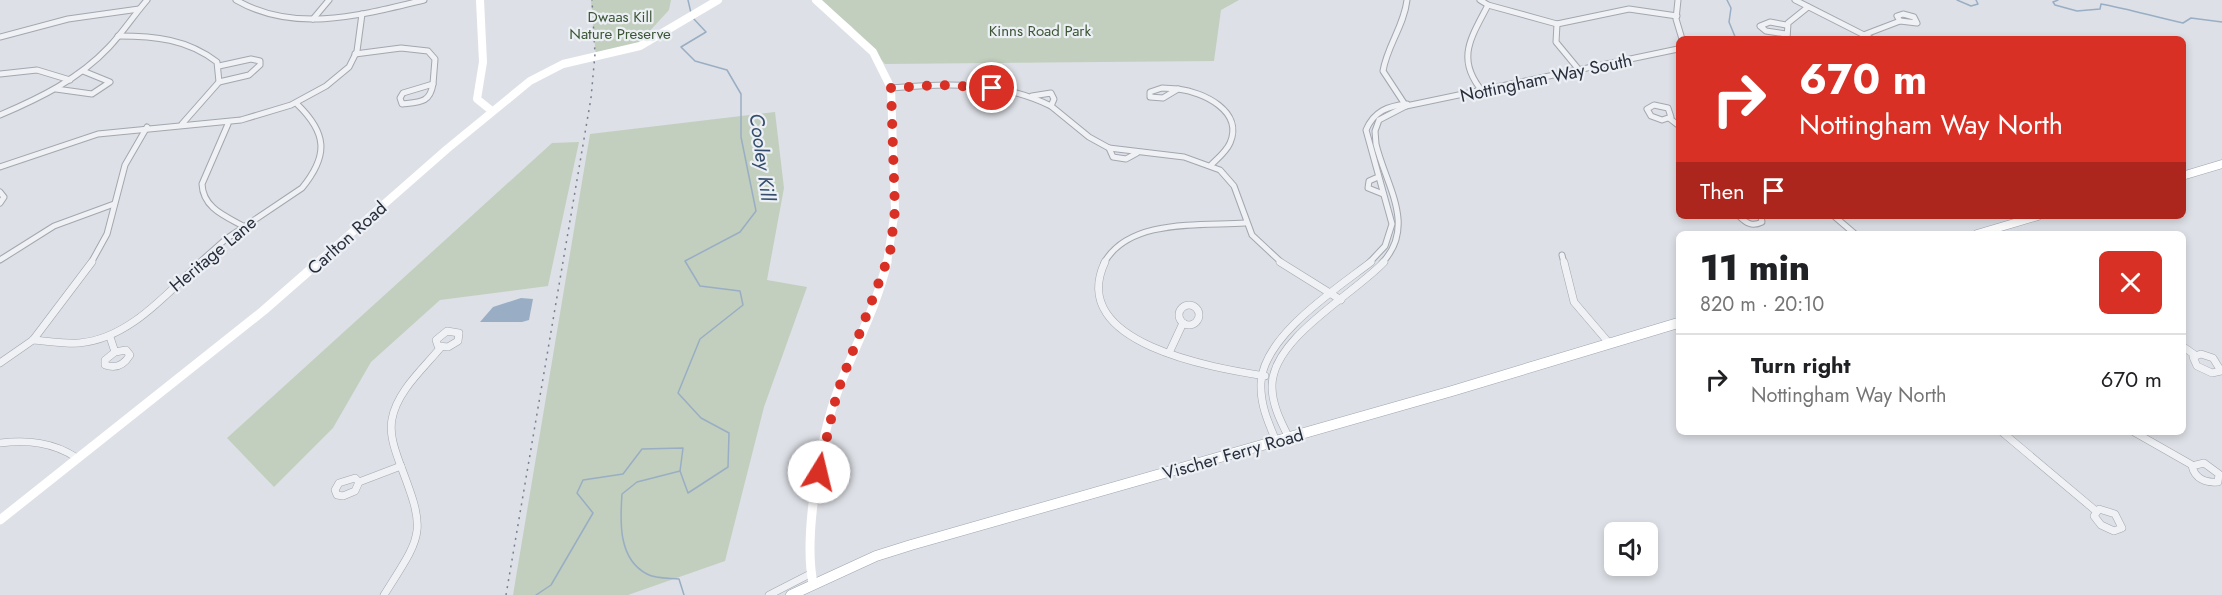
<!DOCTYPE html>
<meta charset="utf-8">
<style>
body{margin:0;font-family:Jost,sans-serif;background:#f6f6f6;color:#202124;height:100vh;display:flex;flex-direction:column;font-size:22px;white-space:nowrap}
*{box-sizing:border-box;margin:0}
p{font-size:20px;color:#757577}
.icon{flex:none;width:33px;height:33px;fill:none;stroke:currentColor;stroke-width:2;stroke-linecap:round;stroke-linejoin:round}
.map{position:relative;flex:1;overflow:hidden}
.panel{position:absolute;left:1676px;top:231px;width:510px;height:204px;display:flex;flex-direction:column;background:#fff;border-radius:9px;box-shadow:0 3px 9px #0003}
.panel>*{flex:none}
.banner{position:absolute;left:1676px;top:36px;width:510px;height:183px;border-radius:9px;box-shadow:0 3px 9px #0003;background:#d93025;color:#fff;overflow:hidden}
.fabs{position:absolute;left:1604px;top:522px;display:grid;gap:12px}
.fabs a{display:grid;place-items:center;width:54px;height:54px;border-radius:9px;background:#fff;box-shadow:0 3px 9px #0003;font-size:30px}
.pin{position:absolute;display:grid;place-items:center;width:51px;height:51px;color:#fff;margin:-26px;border:3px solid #fff;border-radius:50%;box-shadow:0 2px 6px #0007}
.me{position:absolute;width:66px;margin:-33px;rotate:9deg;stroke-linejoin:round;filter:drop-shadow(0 0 4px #0008)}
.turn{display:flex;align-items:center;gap:21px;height:126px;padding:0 24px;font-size:27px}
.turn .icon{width:78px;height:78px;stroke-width:2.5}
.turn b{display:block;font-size:42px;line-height:51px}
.then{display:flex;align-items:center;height:57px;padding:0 24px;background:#0003;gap:12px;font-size:22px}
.round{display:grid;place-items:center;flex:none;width:63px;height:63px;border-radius:9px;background:#f6f6f6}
.headline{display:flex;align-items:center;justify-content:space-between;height:102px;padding:0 24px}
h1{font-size:36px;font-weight:800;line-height:45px}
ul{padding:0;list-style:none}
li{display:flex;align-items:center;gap:18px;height:90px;padding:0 24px;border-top:2px solid #e0e0e0}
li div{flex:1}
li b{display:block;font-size:22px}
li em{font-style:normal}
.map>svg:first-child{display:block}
</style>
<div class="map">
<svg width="2222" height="595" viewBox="0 0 2222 595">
<rect width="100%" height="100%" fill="#dde0e6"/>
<!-- green -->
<g fill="#c2cfbe">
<polygon points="591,0 671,0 669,10 634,48 596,57"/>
<polygon points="819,0 1239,0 1221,10 1214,61 885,64 851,26"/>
<polygon points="775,112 784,188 767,280 807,287 764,407 725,561 628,595 513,595 590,134"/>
<polygon points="579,142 548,286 440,300 371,362 333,428 274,487 227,438 552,143"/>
</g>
<!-- water -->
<polygon fill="#99aec4" points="521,298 533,299 529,320 522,322 480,322 493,307"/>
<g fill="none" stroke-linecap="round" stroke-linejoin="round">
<!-- stream -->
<g stroke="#99aec4" stroke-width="1.5">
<polyline points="688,0 691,13"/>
<polyline points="1727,0 1731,8 1729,22 1736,39"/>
<polyline points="1957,0 1971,6 1978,4 1976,0"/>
<path d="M2058 0 2053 2 2055 5 2077 11 2100 9 2101 4C2129 9 2155 17 2183 23L2191 18 2222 22"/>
<path d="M680 471 637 482 622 494C620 521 618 559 647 574 656 579 669 578 679 579L684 595"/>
<polyline points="536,595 551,585 593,513 577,493 583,480 623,474 642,449 683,448 680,471 688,493 728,467 729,433 701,418 678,393 700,339 743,305 740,291 700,286 685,261 740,232 756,211 741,137 741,94 727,70 695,61 681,47 706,32 693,18"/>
</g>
<!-- street-far1 casing -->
<g stroke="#a3a7af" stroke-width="7">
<g id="street-far1">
<path d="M236 0C295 34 362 15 424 0"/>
<polyline points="1480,0 1488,5 1557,24 1629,9 1677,16"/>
<polyline points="1678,0 1676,19 1682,39"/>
<polyline points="1795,0 1872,39"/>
<polygon points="1903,14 1914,17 1917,23 1900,21 1897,16"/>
<polyline points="313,19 329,0"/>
<polyline points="1557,24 1556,42 1580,71"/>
<polyline points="1786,25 1770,22 1760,26 1766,31 1786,34"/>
<polyline points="1866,34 1900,21"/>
<path d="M118 36C155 36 187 39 217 62L219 82 182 124"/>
<polyline points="0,37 68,19 139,9"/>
<polyline points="1787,39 1788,23 1808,7"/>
<polyline points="355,54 401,48 428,51 435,59 433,84"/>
<polyline points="219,66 251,59 260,61 260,65 249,75 219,82"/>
<polyline points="0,74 37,70 70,80"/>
<path d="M433 84C430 103 420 102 402 104L400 98 403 93Z"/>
<path d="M891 88C947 83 1000 81 1051 106"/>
<polygon points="1162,88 1178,89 1163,98 1150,97 1150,92"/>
<polyline points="56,89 92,94 110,82 83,71"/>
<path d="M1178 89C1203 92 1244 111 1230 143 1226 152 1218 158 1211 165"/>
<path d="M1483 92C1455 59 1471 38 1488 5"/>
<polyline points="1032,96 1051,93 1054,99 1051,106 1089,137 1109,148 1113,157 1126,159 1137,153"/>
<polygon points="1654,105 1668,108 1671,117 1662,120 1651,116 1647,109"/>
<path d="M1406 106 1383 71C1387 46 1404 26 1407 0"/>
<path d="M0 115C40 98 79 79 109 47 123 32 134 15 147 0"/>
<polyline points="1669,118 1678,125"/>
<path d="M228 124 202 184C203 208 225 216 243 226"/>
<polyline points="1109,148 1184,157 1220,170 1234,186 1252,235 1282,263"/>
<polyline points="0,167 98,134 241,120 291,105 326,86 349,67 357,51 362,14"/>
<polyline points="1378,177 1369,181 1368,188 1383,194"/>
<polyline points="0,192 4,197 0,203"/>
<path d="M1739 216C1746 223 1752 227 1762 222L1761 216"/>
<polyline points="1834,216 1855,234"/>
<polyline points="1562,255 1564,263"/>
<polyline points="0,260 54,226 114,204"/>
<polyline points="91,263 107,234 125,165 147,127"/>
<path d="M199 263 226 239 302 188C329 155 327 133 297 104"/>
<path d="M1104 263C1129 218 1201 226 1245 223"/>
<path d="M1369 263 1385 246 1392 224 1366 130C1374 111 1388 106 1407 104"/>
<path d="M1382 263C1417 226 1386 186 1376 144L1375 131 1379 120 1406 106 1678 49"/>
</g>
</g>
<!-- street casing -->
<g stroke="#a3a7af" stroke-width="8">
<g id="street">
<path d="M1105 262C1066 344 1215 368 1265 376"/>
<polyline points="1280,262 1341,300"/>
<polyline points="1564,262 1574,302 1609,343"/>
<circle cx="1189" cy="315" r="10"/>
<polygon points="447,331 459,333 458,341 448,347 438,346 436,340"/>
<polyline points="110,337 115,352"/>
<path d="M33 340C48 341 65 344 79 343 129 339 166 294 201 262"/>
<polyline points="2182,346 2195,355"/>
<path d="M126 350 130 355C124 365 116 369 105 365V360L115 352Z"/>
<polyline points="1169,353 1183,323"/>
<polygon points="2201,354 2213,358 2221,371 2212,373 2197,366 2193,357"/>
<polyline points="0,363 33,340 92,262"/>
<polyline points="2002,432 2096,511"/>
<polyline points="2134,432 2192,465"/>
<path d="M1289 438C1281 422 1272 405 1272 386 1272 338 1353 295 1384 262"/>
<path d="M1276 441C1268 422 1260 404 1261 383 1263 336 1336 289 1371 262"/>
<path d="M0 443C28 440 53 442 77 458"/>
<path d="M2204 463 2219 474 2218 482C2206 483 2195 479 2192 466Z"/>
<polygon points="355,478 359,482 355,491 343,496 337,495 335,490 339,483"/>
<polyline points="359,482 401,466"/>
<polygon points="2099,509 2115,514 2122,528 2114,531 2101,525 2094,516"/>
<path d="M384 595C423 533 427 534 400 464 395 450 389 434 392 419 397 391 424 368 441 347"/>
<polyline points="769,595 810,574"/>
</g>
</g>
<!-- primary-far1 casing -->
<g stroke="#9da5b1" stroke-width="9">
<g id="primary-far1">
<polyline points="2182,176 2222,164"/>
<polyline points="1977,234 2038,216"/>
</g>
</g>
<!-- primary casing -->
<g stroke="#9da5b1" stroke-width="11">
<polyline id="primary" points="791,595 876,556 911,545 1452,391 1678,323"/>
</g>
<!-- street-far1 -->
<use href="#street-far1" stroke="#eff1f4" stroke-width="5"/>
<!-- street -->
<use href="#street" stroke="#eff1f4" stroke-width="7"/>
<!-- secondary-far1 -->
<g stroke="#fff" stroke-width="8">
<polyline points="480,0 483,62 477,99 492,111"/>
<polyline points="816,0 873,52 891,88 895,210 887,263"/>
<polyline points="317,263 447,149 530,81 563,64 640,46 718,0"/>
</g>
<!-- secondary -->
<g stroke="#fff" stroke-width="9">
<polyline points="0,520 263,311 319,262"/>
<path d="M813 583C803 535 821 436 838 390 854 348 877 306 887 262"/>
</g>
<!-- primary-far1 -->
<use href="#primary-far1" stroke="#fff" stroke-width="8"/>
<!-- primary -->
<use href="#primary" stroke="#fff" stroke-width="10"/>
<!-- rail -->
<polyline stroke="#77808e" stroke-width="1.5" stroke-dasharray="2 5" stroke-linecap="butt" points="506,595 591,98 595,54 592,0"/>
</g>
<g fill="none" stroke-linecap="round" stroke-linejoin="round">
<!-- route -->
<polyline stroke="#d93025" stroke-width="10" stroke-dasharray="0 18" points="819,472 837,393 890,253 895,210 891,88 940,85 992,88"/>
</g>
<g text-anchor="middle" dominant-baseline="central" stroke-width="4.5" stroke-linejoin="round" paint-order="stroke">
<!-- far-park labels -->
<g font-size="15" fill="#3b5635" stroke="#eceff4">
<text x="620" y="17">Dwaas Kill<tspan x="620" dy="17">Nature Preserve</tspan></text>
<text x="1040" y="31">Kinns Road Park</text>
</g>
<!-- street labels -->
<g font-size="18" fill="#272e3b" stroke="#eceff4">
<text transform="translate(1546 78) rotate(-12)">Nottingham Way South</text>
<text transform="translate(347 238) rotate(-42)">Carlton Road</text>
<text transform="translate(213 254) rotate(-40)">Heritage Lane</text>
<text transform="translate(1233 454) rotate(-16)">Vischer Ferry Road</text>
</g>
<!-- water labels -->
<g font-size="20" font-style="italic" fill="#344d6d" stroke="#eceff4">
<text transform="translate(762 157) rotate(82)">Cooley Kill</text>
</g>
</g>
</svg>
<div class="fabs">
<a><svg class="icon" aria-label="sound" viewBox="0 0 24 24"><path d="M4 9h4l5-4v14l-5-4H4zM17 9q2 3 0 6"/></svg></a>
</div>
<div class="pin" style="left:992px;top:88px;background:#d93025"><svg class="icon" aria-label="arrive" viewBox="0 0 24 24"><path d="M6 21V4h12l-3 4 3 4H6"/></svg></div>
<svg class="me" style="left:819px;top:472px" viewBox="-20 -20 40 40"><circle r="19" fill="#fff"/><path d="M0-13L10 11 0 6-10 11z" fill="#d93025"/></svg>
<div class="banner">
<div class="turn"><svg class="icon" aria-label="right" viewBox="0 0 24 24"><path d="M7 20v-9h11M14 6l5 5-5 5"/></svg><div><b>670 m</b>Nottingham Way North</div></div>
<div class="then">Then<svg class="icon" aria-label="arrive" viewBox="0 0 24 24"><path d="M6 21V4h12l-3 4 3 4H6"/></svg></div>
</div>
<section class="panel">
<div class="headline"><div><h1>11 min</h1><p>820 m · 20:10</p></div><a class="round" style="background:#d93025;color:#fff"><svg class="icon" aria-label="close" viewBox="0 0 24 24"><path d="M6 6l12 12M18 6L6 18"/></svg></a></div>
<ul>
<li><svg class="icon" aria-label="right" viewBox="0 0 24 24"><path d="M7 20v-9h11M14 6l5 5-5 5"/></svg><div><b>Turn right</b><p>Nottingham Way North</p></div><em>670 m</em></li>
</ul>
</section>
</div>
